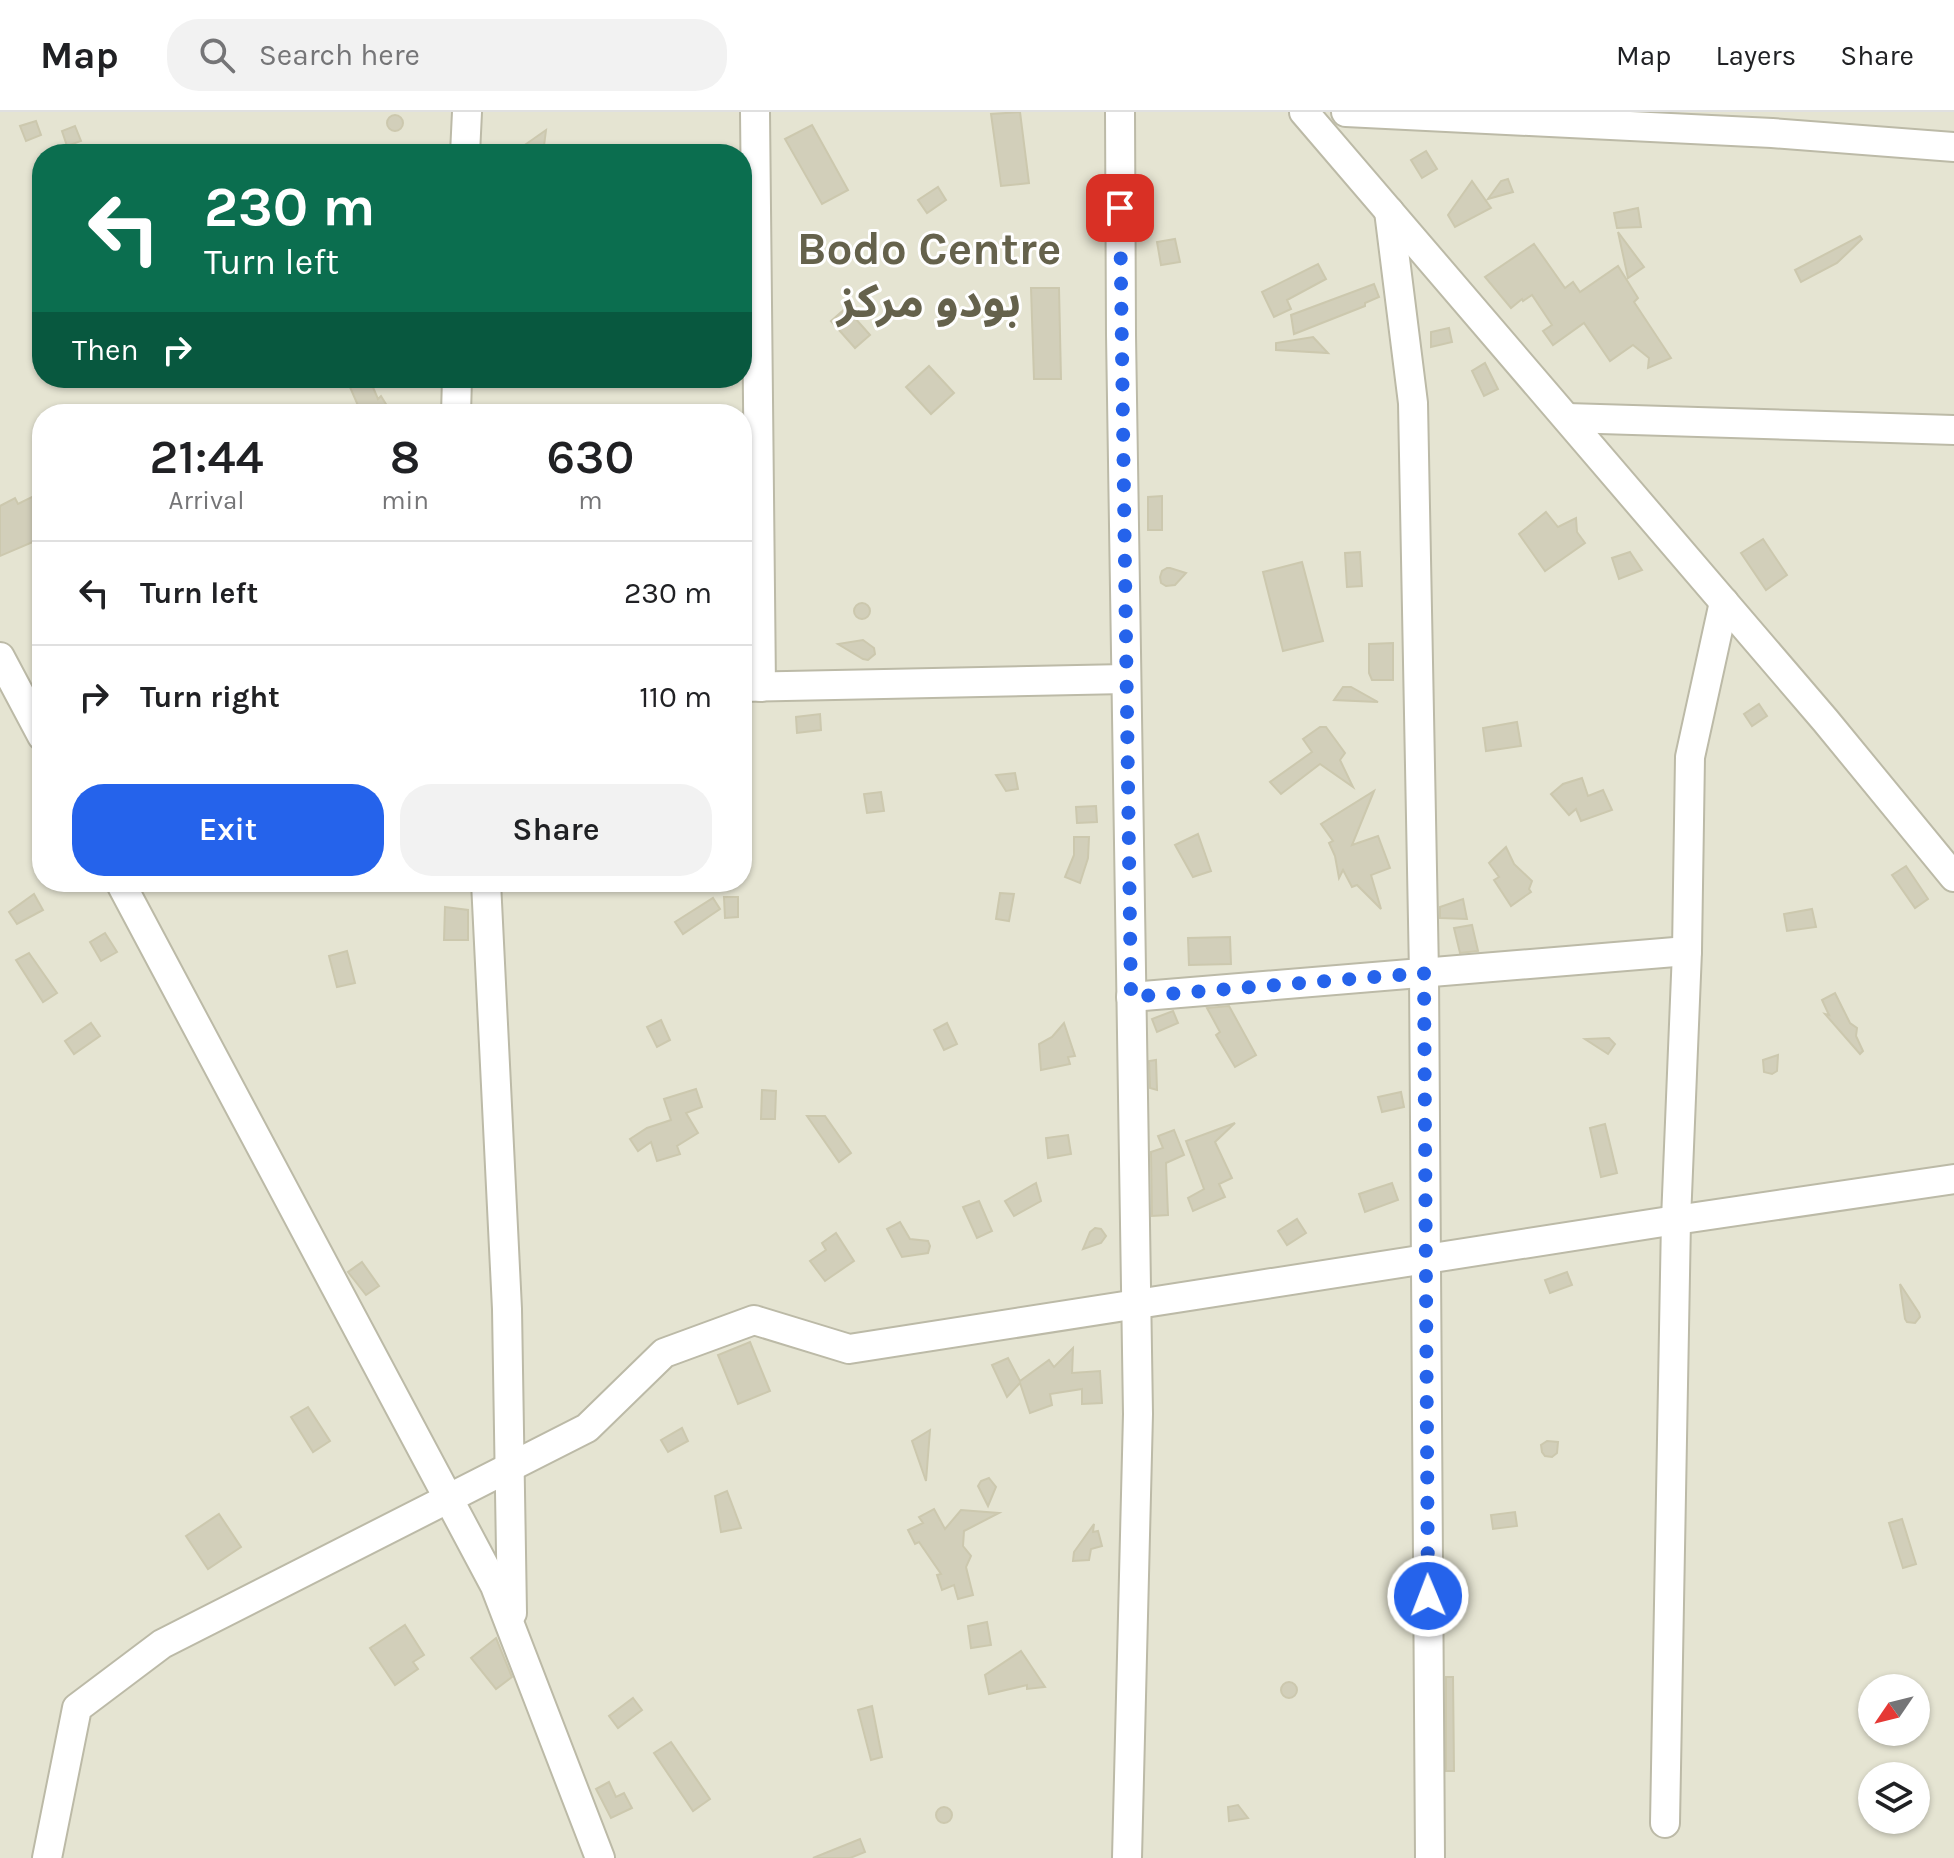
<!DOCTYPE html>
<meta charset="utf-8">
<style>
body{margin:0;font-family:Karla,"Noto Sans Arabic",sans-serif;background:#f2f2f2;color:#202124;height:100vh;display:flex;flex-direction:column;font-size:30px;white-space:nowrap}
*{box-sizing:border-box;margin:0}
p{font-size:26px;color:#757577}
.icon{flex:none;width:44px;height:44px;fill:none;stroke:currentColor;stroke-width:2;stroke-linecap:round;stroke-linejoin:round}
.map{position:relative;flex:1;overflow:hidden}
.drawer{position:absolute;left:32px;top:292px;width:720px;height:488px;display:flex;flex-direction:column;background:#fff;border-radius:32px;box-shadow:0 2px 6px #0004}
.drawer>*{flex:none}
.top-card{position:absolute;left:32px;top:32px;width:720px;height:244px;border-radius:32px;box-shadow:0 2px 6px #0004;background:#0b6e4f;color:#fff;overflow:hidden}
.needle{width:52px;rotate:235deg}
.buttons{position:absolute;left:1858px;top:1562px;display:grid;gap:16px}
.buttons a{display:grid;place-items:center;width:72px;height:72px;border-radius:50%;background:#fff;box-shadow:0 2px 6px #0004;font-size:40px}
.pin{position:absolute;display:grid;place-items:center;width:68px;height:68px;color:#fff;margin:-34px;border-radius:16px;box-shadow:0 4px 12px #0006}
.me{position:absolute;width:88px;margin:-44px;rotate:359deg;stroke-linejoin:round;filter:drop-shadow(0 0 6px #0008)}
.turn{display:flex;align-items:center;gap:28px;height:168px;padding:0 40px;font-size:36px}
.turn .icon{width:104px;height:104px;stroke-width:2.5}
.turn b{display:block;font-size:56px;line-height:68px}
.then{display:flex;align-items:center;height:76px;padding:0 40px;background:#0003;gap:16px;font-size:30px}
.eta{display:flex;justify-content:space-evenly;align-items:center;height:136px;text-align:center}
.eta b{font-size:48px;font-weight:600;line-height:56px}
.cta{display:flex;gap:16px;margin-top:auto;padding:16px 40px}
.cta a{flex:1;height:92px;border-radius:32px;background:#2563eb;color:#fff;font-size:32px;font-weight:600;line-height:92px;text-align:center}
.cta a+a{background:#f2f2f2;color:#202124}
ul{padding:0;list-style:none}
li{display:flex;align-items:center;gap:24px;height:104px;padding:0 40px;border-top:2px solid #e0e0e0}
li div{flex:1}
li b{display:block;font-size:30px}
li em{font-style:normal}
header{display:flex;align-items:center;gap:48px;box-sizing:border-box;height:112px;padding:0 40px;background:#fff;border-bottom:2px solid #e0e0e0}
header strong{font-size:38px}
nav{display:flex;gap:44px;margin-inline-start:auto;font-size:28px}
.search{width:560px;height:72px;background:#f2f2f2;display:flex;align-items:center;gap:20px;box-sizing:border-box;padding:0 28px;border-radius:32px;color:#757577;font-size:30px}
.map>svg:first-child{display:block}
</style>
<header>
<strong>Map</strong>
<div class="search"><svg class="icon" aria-label="search" viewBox="0 0 24 24"><circle cx="10" cy="10" r="6"/><path d="M15 15l6 6"/></svg>Search here</div>
<nav><a>Map</a><a>Layers</a><a>Share</a></nav>
</header>
<div class="map">
<svg width="1954" height="1746" viewBox="0 0 1954 1746">
<rect width="100%" height="100%" fill="#f1f1e4"/>
<!-- residential -->
<path fill="#e5e4d2" fill-rule="evenodd" d="M0 0H1954V1746H0ZM42 42H742V266H42ZM42 302H742V770H42ZM1872 1576H1916V1620H1872ZM1872 1664H1916V1708H1872Z"/>
<!-- building -->
<g fill="#d2cfba" stroke="#ccc8ae" stroke-width="2">
<polygon points="1020,0 1029,71 1001,74 991,2"/>
<circle cx="395" cy="11" r="8"/>
<polygon points="36,9 41,23 26,29 20,14"/>
<polygon points="812,13 848,78 822,92 785,27"/>
<polygon points="75,14 81,29 67,34 62,19"/>
<polygon points="546,18 543,42 512,42"/>
<polygon points="1426,39 1437,57 1422,66 1411,48"/>
<polygon points="1508,67 1513,80 1488,87 1501,69"/>
<polygon points="1472,69 1491,96 1455,115 1448,103"/>
<polygon points="938,75 946,88 927,101 918,88"/>
<polygon points="1638,96 1641,115 1617,116 1614,101"/>
<polygon points="1618,120 1644,155 1628,166"/>
<polygon points="1860,124 1862,127 1837,151 1801,170 1795,158"/>
<polygon points="1175,127 1180,150 1161,153 1157,130"/>
<polygon points="1534,132 1565,176 1573,170 1580,180 1618,154 1638,186 1634,190 1671,246 1648,256 1649,246 1633,233 1610,249 1584,211 1553,233 1543,219 1552,213 1532,183 1523,189 1522,187 1511,196 1485,165"/>
<polygon points="1318,152 1326,167 1287,188 1291,197 1274,205 1262,180"/>
<polygon points="1374,172 1379,185 1365,191 1365,194 1294,222 1291,203"/>
<polygon points="1031,176 1059,176 1061,267 1034,267"/>
<polygon points="846,196 870,223 855,236 831,209"/>
<polygon points="1449,216 1452,230 1431,235 1431,220"/>
<polygon points="1313,225 1328,241 1276,238 1276,231"/>
<polygon points="1485,251 1498,277 1484,284 1472,259"/>
<polygon points="929,254 954,281 931,302 906,275"/>
<polygon points="346,266 369,266 378,287 381,284 392,302 353,302 360,298"/>
<polygon points="42,380 42,426 0,444 0,394 15,386 18,392"/>
<polygon points="1162,384 1162,418 1148,418 1148,385"/>
<polygon points="1546,400 1558,415 1576,406 1577,420 1585,431 1545,459 1519,422"/>
<polygon points="1763,427 1787,463 1766,478 1741,441"/>
<polygon points="1360,440 1362,474 1347,475 1345,441"/>
<polygon points="1630,440 1642,458 1619,467 1612,446"/>
<polygon points="1302,450 1323,529 1283,539 1263,460"/>
<polygon points="1167,456 1170,456 1186,461 1175,473 1166,474 1161,471 1160,465 1162,459"/>
<circle cx="862" cy="499" r="8"/>
<polygon points="863,528 874,536 875,542 868,548 863,547 838,532"/>
<polygon points="1393,531 1393,568 1372,568 1369,561 1369,532"/>
<polygon points="1343,575 1351,575 1378,590 1334,588"/>
<polygon points="1759,592 1767,604 1752,614 1744,602"/>
<polygon points="820,602 821,618 797,621 796,605"/>
<polygon points="1517,610 1521,634 1486,639 1483,616"/>
<polygon points="1320,615 1326,615 1345,641 1340,648 1353,675 1320,652 1281,682 1270,670 1312,640 1303,627"/>
<polygon points="1015,661 1018,677 1006,679 996,663"/>
<polygon points="1582,666 1588,684 1603,678 1612,698 1581,709 1576,697 1569,703 1551,682 1563,672"/>
<polygon points="1374,679 1352,733 1378,724 1390,756 1371,763 1381,797 1357,773 1352,775 1343,758 1339,766 1335,744 1329,731 1333,729 1321,712"/>
<polygon points="881,680 884,699 867,701 864,682"/>
<polygon points="1096,694 1097,710 1077,711 1076,695"/>
<polygon points="1198,722 1211,759 1193,765 1175,733"/>
<polygon points="1074,725 1089,725 1088,746 1080,771 1065,765 1074,743"/>
<polygon points="1506,735 1514,752 1532,769 1529,777 1531,780 1511,794 1494,768 1499,765 1489,751"/>
<polygon points="1906,754 1928,787 1915,796 1892,763"/>
<polygon points="1000,781 1014,782 1009,809 996,807"/>
<polygon points="34,782 43,798 17,812 9,800"/>
<polygon points="724,785 738,785 738,805 725,806"/>
<polygon points="713,786 720,797 683,822 675,810"/>
<polygon points="1463,787 1467,807 1440,806 1440,795"/>
<polygon points="445,795 468,798 468,828 444,828"/>
<polygon points="1812,797 1816,815 1787,819 1784,802"/>
<polygon points="1472,813 1478,839 1460,841 1454,816"/>
<polygon points="105,821 117,840 101,849 90,830"/>
<polygon points="1230,825 1231,852 1189,853 1188,826"/>
<polygon points="347,839 355,871 337,875 329,844"/>
<polygon points="29,841 57,881 43,890 16,848"/>
<polygon points="1835,881 1850,911 1857,916 1856,924 1863,939 1860,942 1825,902 1829,903 1822,888"/>
<polygon points="1229,894 1256,943 1235,955 1216,923 1220,920 1207,896"/>
<polygon points="1173,899 1178,911 1157,920 1152,907"/>
<polygon points="661,908 670,928 657,935 647,915"/>
<polygon points="91,911 100,924 74,942 65,929"/>
<polygon points="947,911 957,932 944,938 934,918"/>
<polygon points="1064,911 1075,944 1068,945 1070,952 1041,958 1039,932 1052,925"/>
<polygon points="1609,926 1615,932 1608,942 1585,927"/>
<polygon points="1778,943 1777,959 1772,962 1764,960 1763,948"/>
<polygon points="1156,948 1157,978 1150,976 1149,949"/>
<polygon points="696,977 702,995 686,1001 698,1021 677,1034 680,1042 657,1049 651,1030 638,1039 630,1027 647,1016 671,1008 664,987"/>
<polygon points="762,978 776,979 775,1007 761,1007"/>
<polygon points="1401,980 1404,995 1382,1000 1378,985"/>
<polygon points="807,1004 825,1004 851,1041 839,1050"/>
<polygon points="1235,1011 1215,1030 1232,1066 1219,1072 1225,1085 1193,1099 1188,1086 1204,1077 1186,1029"/>
<polygon points="1605,1012 1617,1061 1601,1065 1590,1016"/>
<polygon points="1174,1018 1184,1043 1166,1051 1168,1103 1152,1104 1151,1040 1163,1036 1158,1024"/>
<polygon points="1068,1023 1071,1042 1048,1046 1046,1026"/>
<polygon points="1036,1071 1041,1089 1014,1104 1005,1089"/>
<polygon points="1392,1071 1398,1088 1365,1100 1359,1082"/>
<polygon points="979,1089 992,1119 977,1126 963,1095"/>
<polygon points="1297,1107 1306,1121 1287,1133 1278,1119"/>
<polygon points="900,1110 910,1127 928,1129 930,1134 928,1141 902,1145 887,1117"/>
<polygon points="1095,1116 1101,1117 1106,1124 1101,1131 1083,1137 1090,1120"/>
<polygon points="836,1121 854,1149 825,1169 810,1149 826,1138 822,1131"/>
<polygon points="362,1150 379,1174 366,1183 348,1160"/>
<polygon points="1567,1160 1572,1173 1550,1181 1545,1168"/>
<polygon points="1900,1172 1919,1201 1920,1205 1915,1211 1907,1210 1905,1207"/>
<polygon points="750,1230 770,1279 738,1292 718,1243"/>
<polygon points="1073,1236 1072,1261 1100,1259 1102,1291 1082,1292 1082,1277 1050,1282 1052,1293 1030,1301 1020,1271 1007,1285 992,1253 1008,1246 1020,1269 1049,1248 1054,1255"/>
<polygon points="308,1295 330,1329 313,1340 291,1305"/>
<polygon points="682,1316 688,1329 668,1340 661,1328"/>
<polygon points="930,1318 926,1369 912,1329"/>
<polygon points="1547,1329 1558,1330 1557,1341 1552,1345 1545,1344 1542,1340 1541,1333"/>
<polygon points="989,1366 996,1375 988,1394 978,1374 981,1369"/>
<polygon points="727,1379 741,1416 721,1420 715,1384"/>
<polygon points="934,1397 945,1417 961,1398 999,1401 964,1419 963,1434 971,1444 966,1455 973,1483 958,1487 954,1473 942,1478 937,1463 941,1462 919,1430 915,1432 908,1418 923,1411 919,1405"/>
<polygon points="1515,1400 1517,1414 1493,1417 1491,1403"/>
<polygon points="219,1402 241,1435 208,1457 186,1424"/>
<polygon points="1902,1407 1916,1452 1903,1456 1889,1411"/>
<polygon points="1094,1412 1093,1420 1098,1419 1102,1434 1091,1437 1089,1448 1073,1449 1074,1440"/>
<polygon points="987,1510 991,1533 971,1536 968,1514"/>
<polygon points="405,1513 424,1543 413,1550 418,1557 395,1573 370,1536"/>
<polygon points="496,1526 512,1565 496,1577 471,1546"/>
<polygon points="1021,1539 1045,1575 1027,1577 1027,1573 989,1582 985,1563"/>
<polygon points="1446,1565 1453,1565 1454,1659 1446,1659"/>
<circle cx="1289" cy="1578" r="8"/>
<polygon points="633,1586 642,1598 618,1616 609,1604"/>
<polygon points="872,1594 882,1645 871,1648 858,1598"/>
<polygon points="671,1630 710,1687 693,1699 654,1641"/>
<polygon points="609,1670 616,1685 624,1681 632,1696 611,1706 596,1677"/>
<polygon points="1238,1693 1248,1706 1229,1709 1228,1695"/>
<circle cx="944" cy="1703" r="8"/>
<polygon points="860,1727 865,1740 850,1746 813,1746"/>
</g>
<g fill="none" stroke-linecap="round" stroke-linejoin="round">
<!-- minor casing -->
<g stroke="#bcbaa7" stroke-width="32">
<g id="minor">
<polyline points="755,0 761,575"/>
<polyline points="1120,0 1121,223 1138,1302 1127,1746"/>
<polyline points="1304,0 1825,608 1954,765"/>
<polyline points="1346,0 1772,21 1954,35"/>
<polyline points="465,42 467,0"/>
<polyline points="1389,99 1413,291 1424,861 1430,1746"/>
<polyline points="456,302 457,266"/>
<polyline points="1567,306 1954,318"/>
<polyline points="0,545 42,624"/>
<polyline points="743,575 1126,567"/>
<polyline points="120,770 495,1474 600,1746"/>
<polyline points="486,770 507,1197 512,1501"/>
<polyline points="1131,885 1687,839"/>
<polyline points="1665,1711 1676,1108 1687,839 1690,645 1724,490"/>
<polyline points="47,1746 77,1596 162,1532 587,1316 664,1241 754,1208 849,1237 1676,1108 1954,1067"/>
</g>
</g>
<!-- minor -->
<use href="#minor" stroke="#fff" stroke-width="28"/>
</g>
<g fill="none" stroke-linecap="round" stroke-linejoin="round">
<!-- route -->
<polyline stroke="#2563eb" stroke-width="14" stroke-dasharray="0 25.2" points="1120,96 1131,885 1424,861 1428,1484"/>
</g>
<g text-anchor="middle" dominant-baseline="central" stroke-width="6" stroke-linejoin="round" paint-order="stroke">
<!-- town labels -->
<g font-size="46" font-weight="bold" fill="#65624c" stroke="#fff">
<text x="929" y="137">Bodo Centre<tspan x="929" dy="53">بودو مركز</tspan></text>
</g>
</g>
</svg>
<div class="buttons">
<a><svg class="needle" viewBox="-14 -14 28 28"><path d="M0-13l5 13h-10z" fill="#e53935"/><path d="M0 13l5-13h-10z" fill="#757577"/></svg></a>
<a><svg class="icon" aria-label="layers" viewBox="0 0 24 24"><path d="M12 4l9 5-9 5-9-5zM3 14l9 5 9-5"/></svg></a>
</div>
<div class="pin" style="left:1120px;top:96px;background:#d93025"><svg class="icon" aria-label="arrive" viewBox="0 0 24 24"><path d="M6 21V4h12l-3 4 3 4H6"/></svg></div>
<svg class="me" style="left:1428px;top:1484px" viewBox="-20 -20 40 40"><circle r="17" fill="#2563eb" stroke="#fff" stroke-width="3"/><path d="M0-11L8 9 0 5-8 9z" fill="#fff"/></svg>
<div class="top-card">
<div class="turn"><svg class="icon" aria-label="left" viewBox="0 0 24 24"><path d="M17 20v-9H6M10 6l-5 5 5 5"/></svg><div><b>230 m</b>Turn left</div></div>
<div class="then">Then<svg class="icon" aria-label="right" viewBox="0 0 24 24"><path d="M7 20v-9h11M14 6l5 5-5 5"/></svg></div>
</div>
<section class="drawer">
<div class="eta">
<div><b>21:44</b><p>Arrival</p></div>
<div><b>8</b><p>min</p></div>
<div><b>630</b><p>m</p></div>
</div>
<ul>
<li><svg class="icon" aria-label="left" viewBox="0 0 24 24"><path d="M17 20v-9H6M10 6l-5 5 5 5"/></svg><div><b>Turn left</b></div><em>230 m</em></li>
<li><svg class="icon" aria-label="right" viewBox="0 0 24 24"><path d="M7 20v-9h11M14 6l5 5-5 5"/></svg><div><b>Turn right</b></div><em>110 m</em></li>
</ul>
<div class="cta"><a>Exit</a><a>Share</a></div>
</section>
</div>
